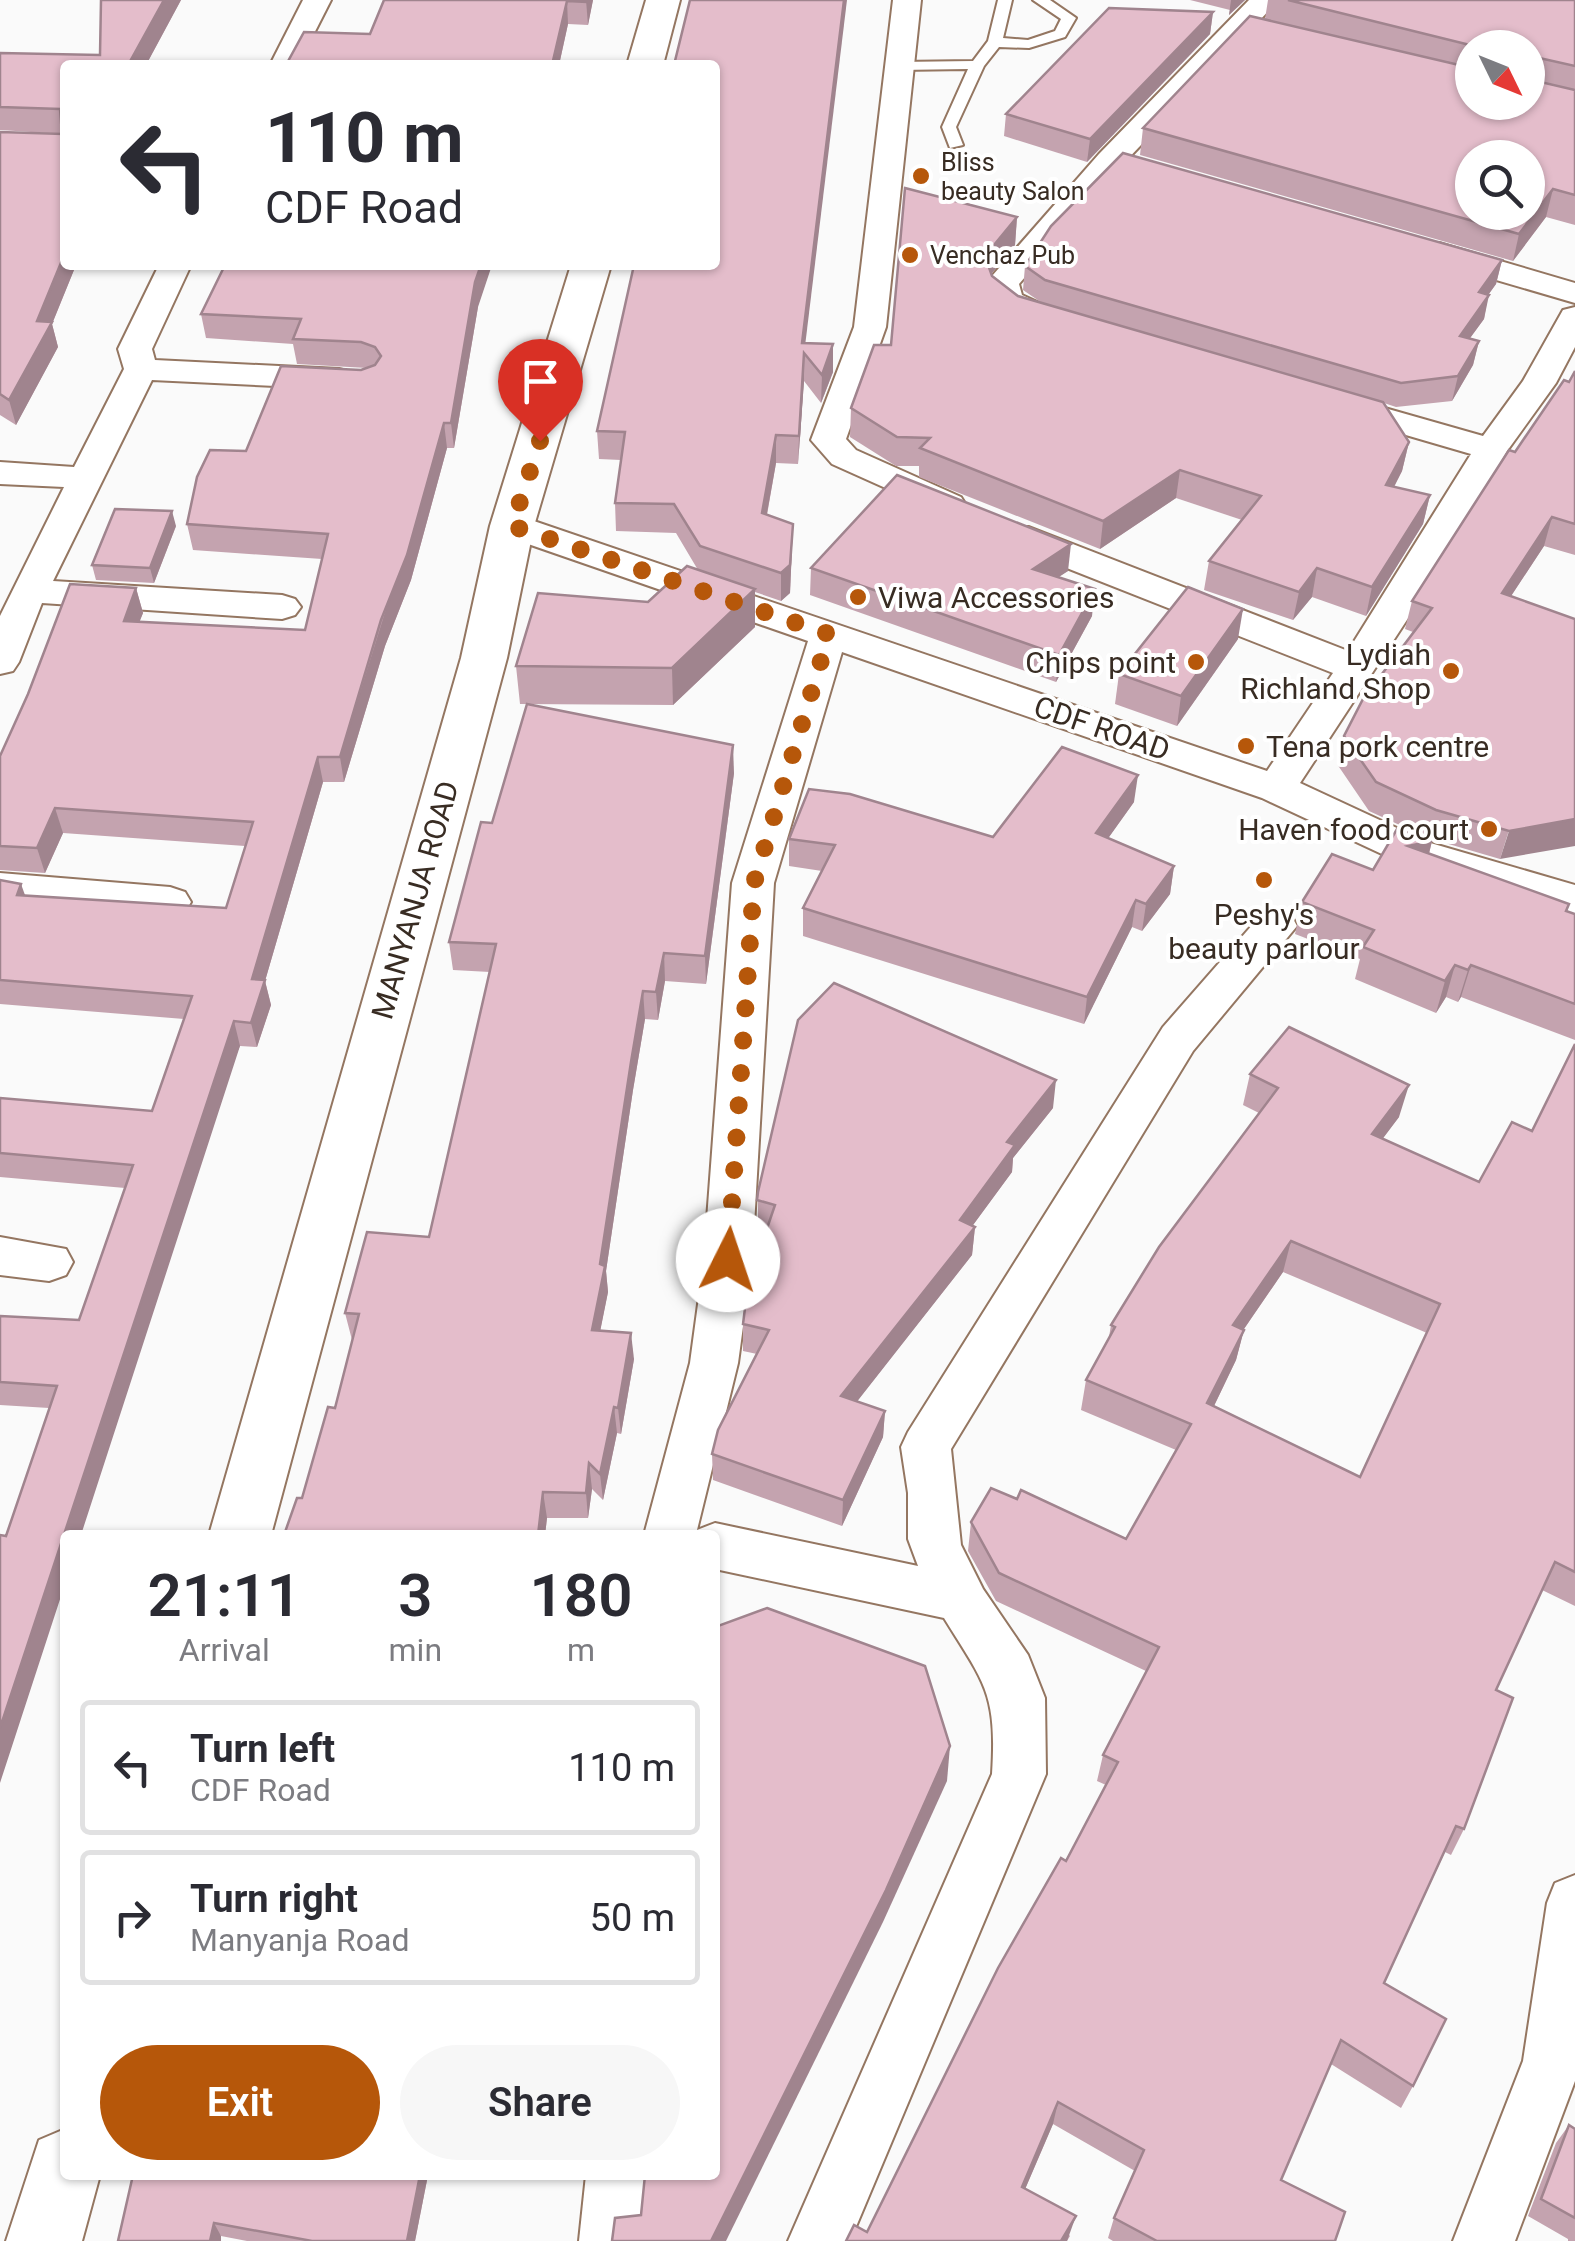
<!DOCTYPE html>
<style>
body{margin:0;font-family:Roboto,sans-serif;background:#f7f7f7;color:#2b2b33;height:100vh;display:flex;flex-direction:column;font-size:38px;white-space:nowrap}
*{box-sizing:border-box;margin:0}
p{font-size:32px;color:#7c7c81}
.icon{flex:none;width:55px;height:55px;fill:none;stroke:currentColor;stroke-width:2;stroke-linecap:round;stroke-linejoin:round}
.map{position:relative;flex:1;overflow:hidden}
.side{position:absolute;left:60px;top:1530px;width:660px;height:650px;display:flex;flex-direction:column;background:#fff;border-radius:10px;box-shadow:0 2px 8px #0004}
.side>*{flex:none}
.hud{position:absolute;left:60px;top:60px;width:660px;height:210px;border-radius:10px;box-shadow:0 2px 8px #0004;background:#fff;color:#2b2b33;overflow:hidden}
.needle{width:65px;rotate:133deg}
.fabs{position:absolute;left:1455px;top:30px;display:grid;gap:20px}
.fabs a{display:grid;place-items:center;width:90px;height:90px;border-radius:50%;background:#fff;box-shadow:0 2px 8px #0004;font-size:50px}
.pin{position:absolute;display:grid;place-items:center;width:85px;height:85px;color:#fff;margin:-102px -42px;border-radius:50% 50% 50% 0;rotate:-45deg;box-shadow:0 0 10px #0007}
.pin .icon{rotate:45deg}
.me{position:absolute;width:110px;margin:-55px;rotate:4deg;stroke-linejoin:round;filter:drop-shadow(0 0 8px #0008)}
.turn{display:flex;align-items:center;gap:35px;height:210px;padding:0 40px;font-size:45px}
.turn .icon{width:130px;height:130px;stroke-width:2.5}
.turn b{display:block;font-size:70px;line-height:85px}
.eta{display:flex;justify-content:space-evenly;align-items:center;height:170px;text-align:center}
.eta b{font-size:60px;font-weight:600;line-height:70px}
.primary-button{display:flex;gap:20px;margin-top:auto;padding:20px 40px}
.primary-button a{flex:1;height:115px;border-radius:60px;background:#b6570a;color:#fff;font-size:40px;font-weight:600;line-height:115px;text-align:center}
.primary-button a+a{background:#f7f7f7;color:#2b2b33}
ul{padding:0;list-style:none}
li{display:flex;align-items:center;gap:30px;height:135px;margin:0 20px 15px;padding:0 20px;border:5px solid #e1e1e2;border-radius:10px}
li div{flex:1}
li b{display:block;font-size:38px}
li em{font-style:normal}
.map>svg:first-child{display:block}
</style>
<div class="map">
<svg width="1575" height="2241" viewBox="0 0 1575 2241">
<rect width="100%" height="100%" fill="#fafafa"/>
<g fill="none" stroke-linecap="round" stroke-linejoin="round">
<!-- lane casing -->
<g stroke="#947661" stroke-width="4">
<polygon id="lane" points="998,0 1012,0 1003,38 1028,40 1055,31 1061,19 1033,0 1050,0 1076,18 1065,37 1029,48 999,47 984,66 956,127 963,145 950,148 942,127 968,69 899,70 892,66 899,62 973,61 988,41"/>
</g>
<!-- street casing -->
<g stroke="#947661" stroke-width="4">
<g id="street">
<polygon points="303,0 331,0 298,65 270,65"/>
<polygon points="893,0 921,0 886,327 846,439 856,450 961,497 966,505 961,513 948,516 832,464 811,440 854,327"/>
<polygon points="1249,0 1279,0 1121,166 1019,284 1022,295 1059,312 1063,319 1059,326 1035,326 996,307 987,283 992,276 1099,154"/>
<polygon points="1439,243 1575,283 1575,303 1428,260 1423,253 1428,246"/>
<polygon points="159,265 191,265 152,349 155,360 339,369 351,372 356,379 351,386 339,389 152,380 53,581 282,595 295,599 301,607 295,615 282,619 42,603 19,662 13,671 0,674 0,616 64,487 0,484 0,462 74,467 124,369 118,349"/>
<path d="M1575 307V347L1556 383 1507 451 1418 603 1300 783 1427 842 1575 885V915L1399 862 1262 798 842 652 774 883 752 1260 738 1363 697 1530 715 1523 918 1566 908 1539V1493L901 1447 908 1432 1163 1027 1261 915 1276 911 1291 915 1297 926 1193 1051 951 1449 961 1545 983 1589 1028 1655 1045 1698 1046 1774 850 2241H788L992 1774C997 1693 985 1684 944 1618L715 1569V1535H644L690 1363 704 1260 732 883 808 641 499 534 494 526 499 518H525L1267 771 1333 673 1003 543 998 535 1003 527H1029L1348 651 1471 454 1327 412 1322 405 1327 398 1339 395 1483 436 1523 381 1563 310Z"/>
<polygon points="0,873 170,887 185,892 191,902 185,912 170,917 0,903"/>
<polygon points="0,1237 66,1249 73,1262 66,1275 49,1281 0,1275"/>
<polygon points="1575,1875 1575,2081 1515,2241 1453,2241 1523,2061 1547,1903 1555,1883"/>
<polygon points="586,2175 648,2175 641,2241 579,2241"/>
</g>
</g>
<!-- secondary casing -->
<g stroke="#947661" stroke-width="4">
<g id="secondary">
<polygon points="646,0 680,0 663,65 627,65"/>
<polygon points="571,265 611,265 534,526 507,658 271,1535 209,1535 461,658 490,526"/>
<polygon points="65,2129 65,2175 100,2175 82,2241 6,2241 39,2140"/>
</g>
</g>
<!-- lane -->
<use href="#lane" fill="#fff" fill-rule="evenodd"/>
<!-- street -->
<use href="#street" fill="#fff" fill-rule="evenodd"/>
<!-- secondary -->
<use href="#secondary" fill="#fff" fill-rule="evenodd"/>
</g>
<!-- wall -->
<g fill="#c4a3af" fill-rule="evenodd">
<polygon points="101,0 181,0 146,65 65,65 65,265 76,265 52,324 58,347 16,425 0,415 0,132 62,134 0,130 0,53 100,55"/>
<polygon points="384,0 593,0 588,25 568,24 559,65 286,65 370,34"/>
<polygon points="1190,0 1245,0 1229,15 1230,10"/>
<path d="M1268 0H1575V225L1546 217 1513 261 1140 155 1143 128 1265 19ZM1472 48H1528L1472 102Z"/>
<polygon points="1213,12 1210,34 1087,162 1004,136 1006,114"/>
<polygon points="1017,217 1015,245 991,274 1018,296 1042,303 1023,290 1025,266 1502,260 1496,284 1488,295 1484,319 1470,338 1479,341 1473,365 1452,401 1396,407 1384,403 1409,442 1402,471 1394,487 1430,495 1423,524 1366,616 1312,597 1293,620 1204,590 1209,561 1242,520 1176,498 1100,549 919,477 919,466 896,466 850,437 851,408"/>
<polygon points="634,265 805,343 833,372 821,403 804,381 798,464 776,463 767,515 793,524 790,593 781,601 755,592 755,627 673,705 520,704 516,666 648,602 698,570 676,533 616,531 615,503 621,460 599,459 597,431"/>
<polygon points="478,307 454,448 447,448 411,580 385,646 344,782 323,782 265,981 271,1005 257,1047 240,1046 6,1536 49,1408 0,1405 0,1316 79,1320 125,1188 0,1177 0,1098 152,1111 184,1019 0,1004 0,880 25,895 226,908 245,846 63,833 45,873 0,870 0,756 136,588 143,613 139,622 305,630 322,559 193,550 187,524 246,451 361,370 367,368 297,364 293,344 206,338 201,314"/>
<polygon points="1575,371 1575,555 1544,546 1511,596 1575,619 1500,859 1428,838 1369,811 1337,764 1344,736 1413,632 1405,629 1412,601 1515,452 1569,382"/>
<polygon points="176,526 154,583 96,580 92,565"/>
<polygon points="811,568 1068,571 1058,577 1092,616 1056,682 810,595"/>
<polygon points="1238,639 1177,726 1115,704 1119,674"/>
<polygon points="734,773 706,984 665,981 658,1020 645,1019 633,1090 606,1271 608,1292 600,1331 634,1359 621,1434 617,1433 603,1500 592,1489 588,1518 547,1518 545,1535 284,1535 302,1498 335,1408 352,1340 345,1313 429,1237 490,972 453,970 449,942 492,823"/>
<polygon points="1134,802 1108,838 1174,866 1170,894 1142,931 1132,927 1084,1024 803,936 803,908 822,871 789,866 789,839 993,837"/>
<polygon points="1432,841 1429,854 1575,914 1575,1040 1461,997 1458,1002 1446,997 1436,1013 1355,979 1360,959 1295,934 1302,902"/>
<path d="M1575 1044V1606L1542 1590 1496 1690 1464 1829 1451 1855 1445 1852 1384 1983 1413 2086 1401 2108 1331 2064 1281 2180 1335 2241H1113L1108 2238 1114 2218 1135 2171 1053 2124 1025 2189 1070 2236 1067 2241H846L867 2232 1106 1785 1097 1781 1103 1755 1146 1671 996 1601 968 1551 971 1522 1017 1499 1126 1539 1176 1450 1081 1410 1086 1380 1109 1337 1111 1325 1259 1113 1243 1105 1250 1074 1399 1117 1382 1139 1479 1182 1532 1131ZM1283 1272 1427 1333 1360 1477 1214 1406 1236 1360 1244 1329Z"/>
<polygon points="1053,1108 1013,1158 1012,1172 972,1226 975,1227 972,1255 857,1401 885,1411 883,1437 842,1526 713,1480 712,1454 757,1354 743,1351 743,1324 766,1230 758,1228 758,1192"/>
<polygon points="1569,2125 1575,2129 1575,2241 1568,2241 1568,2239 1528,2216 1556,2143"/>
<polygon points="133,2175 428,2175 415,2241 247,2241 221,2236"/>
</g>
<!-- shaded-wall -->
<g fill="#a0848e">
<polygon points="164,0 181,0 146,65 128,65"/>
<polygon points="586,0 593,0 588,25"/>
<polygon points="844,0 847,0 802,371 802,343"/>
<polygon points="1231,0 1245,0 1229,15"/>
<polygon points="567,1 568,24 559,65 552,65"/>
<polygon points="1213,12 1210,34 1087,162 1090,139"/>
<polygon points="1553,189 1546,217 1513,261 1519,234"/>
<polygon points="1017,217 1015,245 983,284 985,256"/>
<polygon points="65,253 65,265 76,265 52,324 58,347 16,425 9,400 37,321"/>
<polygon points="1502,260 1496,284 1473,316 1479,292"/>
<polygon points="481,265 492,265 478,307 454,448 451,423 475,282"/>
<polygon points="1489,295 1484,319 1454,360 1460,336"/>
<polygon points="1479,341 1473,365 1452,401 1458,376"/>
<polygon points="833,344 833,372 821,403 822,375"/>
<polygon points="804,353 804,381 798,464 799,436"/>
<polygon points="444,423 447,448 411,580 385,646 344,782 340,757"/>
<polygon points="776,435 776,463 762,541 762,513"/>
<polygon points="1409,442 1402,471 1380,514 1386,485"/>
<polygon points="1180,470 1176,498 1100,549 1103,521"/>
<polygon points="1430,495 1423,524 1366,616 1372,587"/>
<polygon points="172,511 176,526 154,583 150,568"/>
<polygon points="1552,517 1544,546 1494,622 1502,593"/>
<polygon points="793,524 790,593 781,601 781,573"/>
<polygon points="1071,544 1068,571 1030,596 1033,569"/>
<polygon points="1317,568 1312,597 1293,620 1299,592"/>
<polygon points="136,588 143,613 130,646 124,621"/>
<polygon points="755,589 755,627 673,705 672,668"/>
<polygon points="1095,589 1092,616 1056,682 1059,655"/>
<polygon points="1243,609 1238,639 1177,726 1181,696"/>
<polygon points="733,745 734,773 706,984 705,956"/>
<polygon points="318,757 323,782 265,981 271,1005 257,1047 251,1023 252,979"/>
<polygon points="1138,775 1134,802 1092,861 1096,833"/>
<polygon points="55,808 63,833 45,873 37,848"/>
<polygon points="1575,819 1575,846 1500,859 1509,831"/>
<polygon points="1432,841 1424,873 1408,846"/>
<polygon points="1174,866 1170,894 1142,931 1146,904"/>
<polygon points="21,884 30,909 17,895"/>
<polygon points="1136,900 1132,927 1084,1024 1087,997"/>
<polygon points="664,953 665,981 658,1020 656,992"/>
<polygon points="1455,965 1446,997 1436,1013 1445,981"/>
<polygon points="1471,965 1461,997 1458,1002 1468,970"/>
<polygon points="643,991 645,1019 633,1090 606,1271 608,1292 595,1357 592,1330 600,1264 631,1062"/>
<polygon points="234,1021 240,1046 81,1535 65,1535 65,1584 0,1783 0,1728"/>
<polygon points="1056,1080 1053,1108 1013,1158 1012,1172 957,1247 960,1220 1007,1142"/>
<polygon points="1409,1085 1399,1117 1363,1165 1372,1134"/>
<polygon points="975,1227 972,1255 841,1422 841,1396"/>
<polygon points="1291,1241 1283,1272 1226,1355 1233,1325"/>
<polygon points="1244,1330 1236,1360 1201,1433 1207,1403"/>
<polygon points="631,1333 634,1359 621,1434 618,1408"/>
<polygon points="614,1407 617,1433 603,1500 600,1474"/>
<polygon points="885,1411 883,1437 842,1526 843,1500"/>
<polygon points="589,1463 592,1489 588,1518 586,1493"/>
<polygon points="543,1492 547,1518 545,1535 538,1535"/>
<polygon points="950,1746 947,1781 883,1922 726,2241 711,2241"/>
<polygon points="1058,2102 1053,2124 1017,2208 1022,2187"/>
<polygon points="420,2175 428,2175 415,2241 407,2241"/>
<polygon points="1076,2216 1067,2241 1061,2241"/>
<polygon points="214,2223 221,2236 221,2241 210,2241"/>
</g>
<!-- building -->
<g fill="#e4bdcb" stroke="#a0848e" stroke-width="2.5" fill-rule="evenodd">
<polygon points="101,0 164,0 128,65 65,65 65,253 37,321 52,322 9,400 0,394 0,132 62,134 60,109 0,107 0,53 100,55"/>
<polygon points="384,0 586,0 586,2 567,1 552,65 286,65 304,32 370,34"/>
<polygon points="690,0 844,0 802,343 833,344 822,375 804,353 799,436 776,435 762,513 793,524 790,565 781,573 700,546 674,504 615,503 625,432 597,431 634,265 715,265 715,65 674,65"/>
<polygon points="1288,0 1575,0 1575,66 1535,57 1531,71 1528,73 1528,48 1482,48"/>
<polygon points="1109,8 1213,12 1090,139 1006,114"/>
<path d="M1250 16 1472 68V102H1528V79L1575 90V195L1553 189 1519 234 1143 128ZM1472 158H1528V212H1472Z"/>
<polygon points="1123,153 1502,260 1479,292 1489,295 1460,336 1479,341 1458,376 1401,383 1045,280 1025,266 1051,226"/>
<polygon points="905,188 1017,217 985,256 992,276 1018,296 1383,402 1409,442 1386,485 1430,495 1372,587 1317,568 1299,592 1209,561 1261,496 1180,470 1103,521 920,448 930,438 897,437 851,408 874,345 891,345"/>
<polygon points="225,265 481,265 475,282 451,423 444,423 407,555 381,620 340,757 318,757 252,979 265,980 251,1023 234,1021 0,1728 0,1535 6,1536 57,1386 0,1382 0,1316 79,1320 133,1165 0,1153 0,1098 152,1111 192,996 0,980 0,880 21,884 17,895 226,908 253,822 55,808 37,848 0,846 0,756 28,694 70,584 136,588 124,621 305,630 328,534 187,524 197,477 210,450 246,451 281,366 361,370 375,365 381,356 375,347 361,342 293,339 301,319 201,314"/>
<polygon points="1575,371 1575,524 1552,517 1502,593 1575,619 1575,819 1509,831 1436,810 1376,782 1344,736 1363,699 1432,608 1412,601 1509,450 1515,452 1564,380 1569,382"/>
<polygon points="897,475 1071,544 1033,569 1095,589 1059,655 811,568"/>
<polygon points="115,509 172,511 150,568 92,565"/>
<polygon points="687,566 755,589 672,668 516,666 538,593 648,602"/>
<polygon points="1188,587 1243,609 1181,696 1119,674"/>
<polygon points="527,704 733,745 705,956 664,953 656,992 643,991 631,1062 600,1264 605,1266 592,1330 631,1333 618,1408 614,1407 600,1474 589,1463 586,1493 543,1492 538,1535 284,1535 297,1498 302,1498 328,1407 335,1408 359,1314 345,1313 367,1232 429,1237 496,944 449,942 481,822 492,823"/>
<polygon points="1062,747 1138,775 1096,833 1174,866 1146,904 1136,900 1087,997 803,908 835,845 789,839 809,789 850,794 993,837"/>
<polygon points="1397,829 1432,841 1408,846 1569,904 1566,911 1575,914 1575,1004 1471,965 1468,970 1455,965 1445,981 1363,947 1374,930 1302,902 1332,854 1373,870"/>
<polygon points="834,983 1056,1080 1007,1142 1015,1145 960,1220 975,1227 841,1396 885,1411 843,1500 712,1454 718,1430 769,1330 743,1324 748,1284 775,1205 757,1200 758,1192 798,1020"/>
<path d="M1289 1027 1409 1085 1372 1134 1479 1182 1512 1122 1532 1131 1575 1044V1572L1555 1562 1496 1690 1513 1698 1464 1829 1456 1826 1384 1983 1446 2019 1413 2086 1341 2040 1281 2180 1345 2212 1335 2241H1157L1114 2218 1144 2150 1058 2102 1022 2187 1076 2216 1061 2241H846L854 2225 867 2232 998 1968 1061 1858 1066 1861 1118 1762 1103 1755 1159 1647 999 1573 971 1522 991 1488 1017 1499 1021 1490 1126 1539 1191 1424 1086 1380 1115 1327 1111 1325 1159 1247 1278 1088 1250 1074ZM1291 1241 1440 1304 1360 1477 1207 1403 1244 1330 1233 1325Z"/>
<polygon points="767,1608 925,1666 950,1746 886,1890 711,2241 612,2241 615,2218 641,2215 645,2175 715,2175 715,1627"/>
<polygon points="1569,2125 1575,2129 1575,2218 1541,2199"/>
<polygon points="133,2175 420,2175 407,2241 312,2241 214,2223 210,2241 118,2241"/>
</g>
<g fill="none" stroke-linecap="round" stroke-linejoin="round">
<!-- route -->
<polyline stroke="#b6570a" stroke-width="18" stroke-dasharray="0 32.4" points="540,441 512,526 829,634 754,883 728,1260"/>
</g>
<!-- markers -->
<g fill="#b6570a" stroke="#fff" stroke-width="4">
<circle cx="921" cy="176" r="10"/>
<circle cx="910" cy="255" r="10"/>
<circle cx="858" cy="597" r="10"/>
<circle cx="1196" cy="662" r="10"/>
<circle cx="1451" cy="671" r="10"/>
<circle cx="1246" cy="746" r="10"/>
<circle cx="1489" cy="829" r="10"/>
<circle cx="1264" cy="880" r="10"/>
</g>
<g text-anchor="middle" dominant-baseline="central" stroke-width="8" stroke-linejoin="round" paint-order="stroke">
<!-- far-poi labels -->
<g font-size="25" fill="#382c23" stroke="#fff" text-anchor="start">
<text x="941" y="162">Bliss<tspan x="941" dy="29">beauty Salon</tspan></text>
<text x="930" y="255">Venchaz Pub</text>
</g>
<!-- poi labels -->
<g font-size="30" fill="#382c23" stroke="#fff" text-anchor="end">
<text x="878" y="597" text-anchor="start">Viwa Accessories</text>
<text x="1431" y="654">Lydiah<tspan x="1431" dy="34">Richland Shop</tspan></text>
<text x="1176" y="662">Chips point</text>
<text x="1266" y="746" text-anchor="start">Tena pork centre</text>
<text x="1469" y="829">Haven food court</text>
<text x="1264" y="914" text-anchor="middle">Peshy's<tspan x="1264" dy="34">beauty parlour</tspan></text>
</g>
<!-- street labels -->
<g font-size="30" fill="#382c23" stroke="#fff">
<text transform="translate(1102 728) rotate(19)">CDF ROAD</text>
<text transform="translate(415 900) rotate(-74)">MANYANJA ROAD</text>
</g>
</g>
</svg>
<div class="fabs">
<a><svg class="needle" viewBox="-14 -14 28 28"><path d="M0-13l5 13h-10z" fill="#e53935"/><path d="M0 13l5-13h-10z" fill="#7c7c81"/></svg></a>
<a><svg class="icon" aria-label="search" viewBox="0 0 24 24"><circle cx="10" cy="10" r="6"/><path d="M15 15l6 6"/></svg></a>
</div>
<div class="pin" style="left:540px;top:441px;background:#d93025"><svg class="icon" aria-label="arrive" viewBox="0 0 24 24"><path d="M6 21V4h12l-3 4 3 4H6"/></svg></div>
<svg class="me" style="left:728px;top:1260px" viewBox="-20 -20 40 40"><circle r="19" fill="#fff"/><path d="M0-13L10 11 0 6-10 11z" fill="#b6570a"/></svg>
<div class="hud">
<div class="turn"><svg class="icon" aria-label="left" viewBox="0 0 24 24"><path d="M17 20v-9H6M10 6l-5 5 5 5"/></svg><div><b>110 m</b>CDF Road</div></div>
</div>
<section class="side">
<div class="eta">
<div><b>21:11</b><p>Arrival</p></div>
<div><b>3</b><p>min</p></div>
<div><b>180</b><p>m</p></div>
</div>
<ul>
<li><svg class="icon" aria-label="left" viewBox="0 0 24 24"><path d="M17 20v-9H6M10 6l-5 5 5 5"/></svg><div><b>Turn left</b><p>CDF Road</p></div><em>110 m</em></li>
<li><svg class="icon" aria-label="right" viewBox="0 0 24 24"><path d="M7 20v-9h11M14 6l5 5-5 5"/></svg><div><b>Turn right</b><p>Manyanja Road</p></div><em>50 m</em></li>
</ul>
<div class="primary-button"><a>Exit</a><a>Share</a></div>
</section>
</div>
